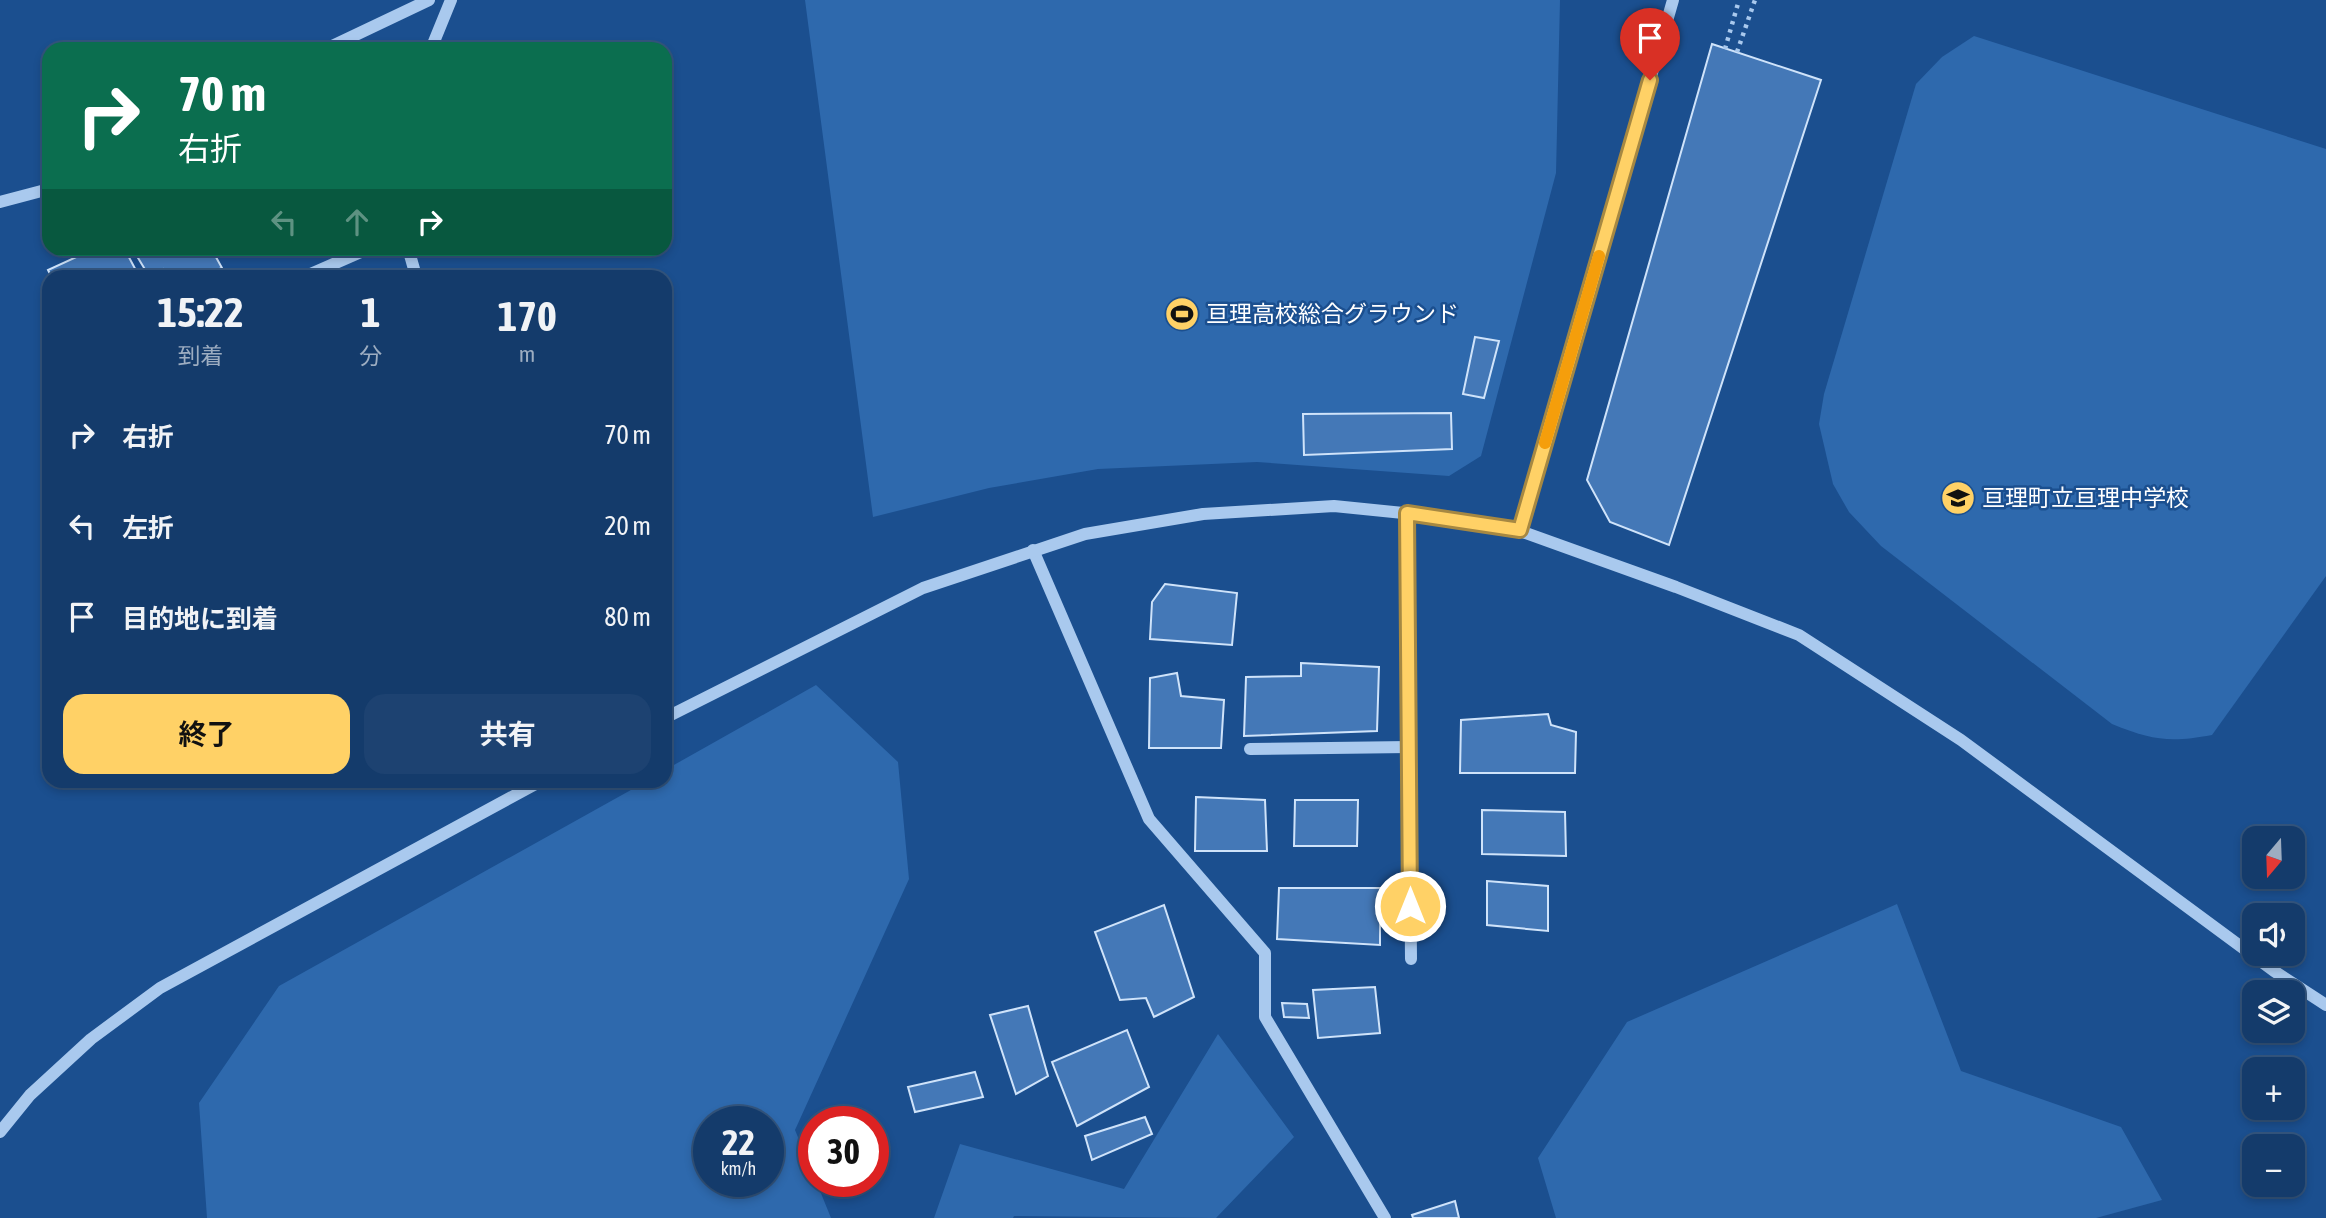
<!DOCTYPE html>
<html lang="ja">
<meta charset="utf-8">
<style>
body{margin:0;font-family:"Asap Condensed","Noto Sans JP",sans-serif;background:#1d4271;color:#f1f3f6;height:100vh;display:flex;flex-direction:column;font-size:26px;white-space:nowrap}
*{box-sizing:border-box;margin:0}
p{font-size:23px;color:#9dadc1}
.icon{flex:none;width:38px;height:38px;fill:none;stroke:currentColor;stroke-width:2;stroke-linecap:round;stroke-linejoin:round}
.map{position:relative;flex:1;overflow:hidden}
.panel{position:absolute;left:42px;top:270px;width:630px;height:518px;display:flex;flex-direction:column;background:#143b6b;border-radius:21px;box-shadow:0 4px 10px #0003,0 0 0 2px #33557e}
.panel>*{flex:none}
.banner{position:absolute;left:42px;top:42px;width:630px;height:214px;border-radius:21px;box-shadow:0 4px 10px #0003,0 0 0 2px #33557e;background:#0b6e4f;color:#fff;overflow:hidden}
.needle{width:46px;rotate:199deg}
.fabs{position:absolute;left:2242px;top:826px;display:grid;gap:14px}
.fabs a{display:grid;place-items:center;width:63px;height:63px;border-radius:14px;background:#143b6b;box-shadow:0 4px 10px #0003,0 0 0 2px #33557e;font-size:35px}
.speed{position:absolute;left:693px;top:1106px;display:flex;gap:14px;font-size:35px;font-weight:700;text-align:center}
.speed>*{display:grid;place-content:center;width:91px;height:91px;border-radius:50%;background:#143b6b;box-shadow:0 4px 10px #0003,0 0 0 2px #33557e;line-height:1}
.speed small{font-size:18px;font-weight:400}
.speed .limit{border:10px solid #d22;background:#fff;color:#111}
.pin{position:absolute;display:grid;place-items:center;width:60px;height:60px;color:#fff;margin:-72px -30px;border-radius:50% 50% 50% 0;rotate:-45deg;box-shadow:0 0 7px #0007}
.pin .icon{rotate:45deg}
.me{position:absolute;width:77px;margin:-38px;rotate:0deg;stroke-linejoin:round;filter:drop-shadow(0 0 5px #0008)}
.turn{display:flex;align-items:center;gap:24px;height:147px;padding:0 21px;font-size:32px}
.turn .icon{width:91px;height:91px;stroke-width:2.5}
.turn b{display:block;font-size:49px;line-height:60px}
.lanes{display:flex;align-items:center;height:66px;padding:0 21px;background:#0003;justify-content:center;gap:35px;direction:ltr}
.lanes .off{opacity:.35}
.eta{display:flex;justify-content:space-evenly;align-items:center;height:119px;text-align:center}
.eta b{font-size:42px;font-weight:700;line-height:49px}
.primary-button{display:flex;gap:14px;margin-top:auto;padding:14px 21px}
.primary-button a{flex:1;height:80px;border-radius:21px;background:#ffd166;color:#111;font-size:28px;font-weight:700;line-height:80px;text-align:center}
.primary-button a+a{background:#1d4271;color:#f1f3f6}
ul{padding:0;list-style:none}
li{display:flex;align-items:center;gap:21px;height:91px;padding:0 21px}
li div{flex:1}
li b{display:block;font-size:26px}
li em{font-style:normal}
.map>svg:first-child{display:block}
</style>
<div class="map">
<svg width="2326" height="1218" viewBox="0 0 2326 1218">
<rect width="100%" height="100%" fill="#1b4f8f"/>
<!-- green -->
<g fill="#2e69ad" fill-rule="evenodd">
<polygon points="805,0 1560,0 1556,173 1481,456 1449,476 1257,462 1098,469 989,488 873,517"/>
<path d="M1974 36 2326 149V576L2212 735C2169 743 2152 740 2112 724L1881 546 1849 512 1833 484 1819 424 1824 394 1916 84 1942 57Z"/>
<path d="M816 685 898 762 909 879 795 1130 814 1176V1181H816L831 1218H207L199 1103 279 986 647 781 665 780V770ZM709 1122H768V1181H709Z"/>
<polygon points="1897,904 1961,1071 2121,1127 2162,1200 2096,1218 1556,1218 1538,1158 1627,1022"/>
<polygon points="1218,1034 1294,1137 1216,1218 1014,1216 1013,1218 934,1218 960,1144 1124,1189"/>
</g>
<!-- building -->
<g fill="#4478b7" stroke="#cfe3fa" stroke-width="2">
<polygon points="1712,44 1821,80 1669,545 1610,522 1587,480"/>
<polygon points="96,248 124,248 139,276 51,276 48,270"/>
<polygon points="132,248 211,248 222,268 201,276 166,276 163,269 149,276"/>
<polygon points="1475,337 1499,341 1484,398 1463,394"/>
<polygon points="1451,413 1452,449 1304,455 1303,414"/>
<polygon points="1165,584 1237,593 1232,645 1150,639 1152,602"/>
<polygon points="1301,663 1379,667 1377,731 1244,736 1246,677 1301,676"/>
<polygon points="1177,673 1181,696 1224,700 1221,748 1149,748 1150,678"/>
<polygon points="1548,714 1551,725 1576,732 1575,773 1460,773 1461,720"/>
<polygon points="1196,797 1265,800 1267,851 1195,851"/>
<polygon points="1295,800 1358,800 1357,846 1294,846"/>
<polygon points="1482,810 1565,812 1566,856 1482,854"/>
<polygon points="1487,881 1548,886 1548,931 1487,925"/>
<polygon points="1279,888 1380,888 1380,945 1277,939"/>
<polygon points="1164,905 1194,997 1154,1017 1146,998 1120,1000 1095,932"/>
<polygon points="1375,987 1380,1033 1318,1038 1313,990"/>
<polygon points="1282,1003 1307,1004 1309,1018 1284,1017"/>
<polygon points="1028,1006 1048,1076 1016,1094 990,1015"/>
<polygon points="1127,1030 1149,1087 1077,1126 1052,1062"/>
<polygon points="975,1072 983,1097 915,1112 908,1087"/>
<polygon points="1145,1117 1152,1134 1092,1160 1085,1136"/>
<polygon points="1455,1201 1459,1218 1413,1218 1412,1215"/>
</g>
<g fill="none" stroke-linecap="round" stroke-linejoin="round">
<!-- path -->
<g stroke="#a9c9ee" stroke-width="4.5" stroke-dasharray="3.5 5" stroke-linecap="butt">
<polyline points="1725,49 1739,0"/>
<polyline points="1737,52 1755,0"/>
</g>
<!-- minor -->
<g stroke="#a9c9ee" stroke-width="12">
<polyline points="326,49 429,0"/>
<polyline points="431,49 451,0"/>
<polyline points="0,202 49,189"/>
<polyline points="408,248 416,276"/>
<polyline points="306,276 370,248"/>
<polyline points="1407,513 1411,959"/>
<polyline points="1520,531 1673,0"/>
<polyline points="1033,550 1149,819 1265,953 1265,1017 1385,1218"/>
<polyline points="665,718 923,588 1085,534 1203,514 1334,506 1423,515 1520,531 1676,587 1799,635 1961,740 2274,971 2326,1005"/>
<polyline points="1250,749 1409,747"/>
<polyline points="0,1132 30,1095 91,1039 160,988 543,780"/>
</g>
</g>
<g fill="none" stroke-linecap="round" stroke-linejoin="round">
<!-- route casing -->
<g stroke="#a68842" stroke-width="18">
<polyline id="route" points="1410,906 1407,513 1520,530 1650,80"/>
</g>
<!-- route -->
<use href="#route" stroke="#ffd166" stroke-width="12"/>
<!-- slow -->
<polyline stroke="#f59e0b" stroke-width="12" points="1545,443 1599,256"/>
</g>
<!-- icons -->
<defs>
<g id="stadium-disc" transform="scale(1.75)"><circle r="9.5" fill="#ffd166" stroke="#1b4f8f"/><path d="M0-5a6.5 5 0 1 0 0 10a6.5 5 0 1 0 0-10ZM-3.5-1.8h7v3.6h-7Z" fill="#111"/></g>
<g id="school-disc" transform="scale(1.75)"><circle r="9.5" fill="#ffd166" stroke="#1b4f8f"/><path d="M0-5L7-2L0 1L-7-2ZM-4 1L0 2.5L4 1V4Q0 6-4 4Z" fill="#111"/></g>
</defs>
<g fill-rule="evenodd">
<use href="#stadium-disc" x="1182" y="314"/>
<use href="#school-disc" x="1958" y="498"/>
</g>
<g text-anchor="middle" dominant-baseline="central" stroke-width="5" stroke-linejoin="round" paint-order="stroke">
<!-- poi labels -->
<g font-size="23" fill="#fff" stroke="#1b4f8f" text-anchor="start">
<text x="1206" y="314">亘理高校総合グラウンド</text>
<text x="1982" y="498">亘理町立亘理中学校</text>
</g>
</g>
</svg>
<div class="fabs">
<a><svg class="needle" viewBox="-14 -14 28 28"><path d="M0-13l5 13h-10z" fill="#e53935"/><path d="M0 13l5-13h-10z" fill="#9dadc1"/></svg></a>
<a><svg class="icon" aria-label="sound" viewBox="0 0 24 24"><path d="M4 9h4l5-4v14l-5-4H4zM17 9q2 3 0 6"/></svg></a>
<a><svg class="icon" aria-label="layers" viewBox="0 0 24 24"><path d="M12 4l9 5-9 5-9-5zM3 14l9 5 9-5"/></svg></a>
<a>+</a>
<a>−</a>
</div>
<div class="speed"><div>22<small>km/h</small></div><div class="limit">30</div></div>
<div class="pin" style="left:1650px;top:80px;background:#d93025"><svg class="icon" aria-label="arrive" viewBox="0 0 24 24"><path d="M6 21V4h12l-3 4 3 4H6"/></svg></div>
<svg class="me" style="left:1410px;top:906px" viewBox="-20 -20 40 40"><circle r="17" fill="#ffd166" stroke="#fff" stroke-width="3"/><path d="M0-11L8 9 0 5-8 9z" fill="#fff"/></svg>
<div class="banner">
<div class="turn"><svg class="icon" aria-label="right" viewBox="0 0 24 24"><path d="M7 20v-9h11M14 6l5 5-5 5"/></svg><div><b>70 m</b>右折</div></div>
<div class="lanes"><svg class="icon off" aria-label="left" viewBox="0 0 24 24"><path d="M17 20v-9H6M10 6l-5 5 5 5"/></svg><svg class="icon off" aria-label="ahead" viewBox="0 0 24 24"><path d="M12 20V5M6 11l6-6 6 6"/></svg><svg class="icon" aria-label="right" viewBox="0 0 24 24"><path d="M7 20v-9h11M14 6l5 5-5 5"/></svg></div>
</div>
<section class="panel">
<div class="eta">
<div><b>15:22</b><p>到着</p></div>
<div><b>1</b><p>分</p></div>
<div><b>170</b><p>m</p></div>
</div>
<ul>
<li><svg class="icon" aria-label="right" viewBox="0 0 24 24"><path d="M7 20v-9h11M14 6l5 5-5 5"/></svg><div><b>右折</b></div><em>70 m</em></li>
<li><svg class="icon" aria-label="left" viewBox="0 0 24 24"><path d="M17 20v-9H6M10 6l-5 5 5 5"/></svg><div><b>左折</b></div><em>20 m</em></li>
<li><svg class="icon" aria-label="arrive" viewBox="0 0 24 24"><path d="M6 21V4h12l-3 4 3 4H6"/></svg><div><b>目的地に到着</b></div><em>80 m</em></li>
</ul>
<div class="primary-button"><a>終了</a><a>共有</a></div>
</section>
</div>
